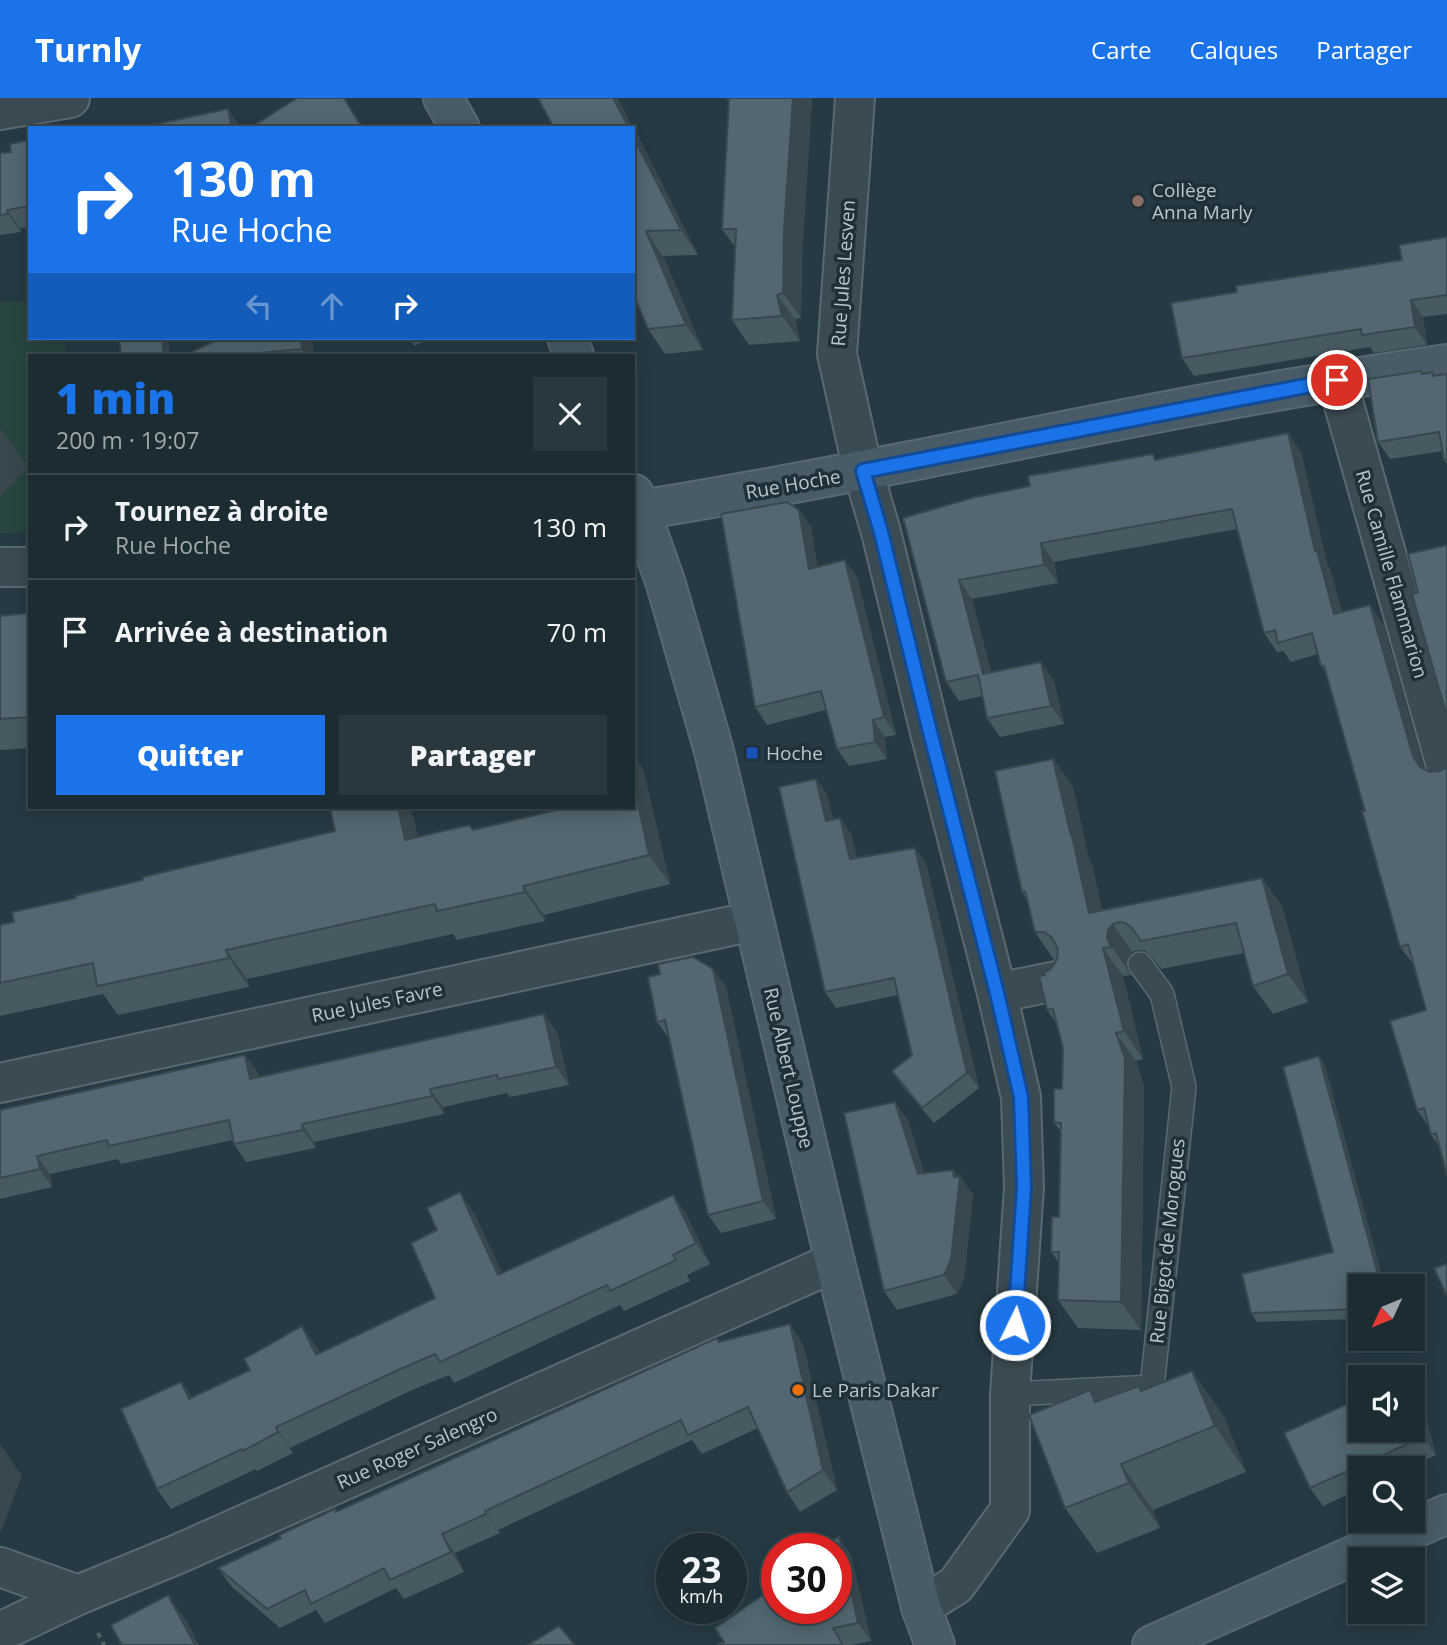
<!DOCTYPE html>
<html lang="fr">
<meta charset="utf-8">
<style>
body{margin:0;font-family:"Open Sans",sans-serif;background:#29383f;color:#f1f3f6;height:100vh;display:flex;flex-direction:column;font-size:26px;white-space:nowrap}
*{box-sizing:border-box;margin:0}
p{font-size:23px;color:#a0a7ac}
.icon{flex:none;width:38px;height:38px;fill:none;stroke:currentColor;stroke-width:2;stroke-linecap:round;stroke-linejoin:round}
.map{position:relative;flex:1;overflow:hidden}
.panel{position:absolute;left:28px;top:256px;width:607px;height:455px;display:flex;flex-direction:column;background:#1c2c33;border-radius:0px;box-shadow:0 4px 18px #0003,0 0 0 2px #3a484e}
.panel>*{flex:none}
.hud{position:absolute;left:28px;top:28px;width:607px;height:214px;border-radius:0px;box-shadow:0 4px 18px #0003,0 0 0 2px #3a484e;background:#1a73e8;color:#fff;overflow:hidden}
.needle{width:46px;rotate:226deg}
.tools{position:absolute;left:1348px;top:1176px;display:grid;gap:14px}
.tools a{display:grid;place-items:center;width:77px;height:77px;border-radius:0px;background:#1c2c33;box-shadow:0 4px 18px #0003,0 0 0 2px #3a484e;font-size:35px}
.speed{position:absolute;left:656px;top:1435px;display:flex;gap:14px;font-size:35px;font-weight:700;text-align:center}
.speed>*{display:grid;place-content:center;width:91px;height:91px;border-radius:50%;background:#1c2c33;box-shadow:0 4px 18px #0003,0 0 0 2px #3a484e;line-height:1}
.speed small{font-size:18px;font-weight:400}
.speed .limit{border:10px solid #d22;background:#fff;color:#111}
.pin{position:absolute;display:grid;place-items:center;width:60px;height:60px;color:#fff;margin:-30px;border:4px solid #fff;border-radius:50%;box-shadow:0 2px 7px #0007}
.me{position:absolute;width:77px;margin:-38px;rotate:4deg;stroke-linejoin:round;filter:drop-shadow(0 0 5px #0008)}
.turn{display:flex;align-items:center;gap:24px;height:147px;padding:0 28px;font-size:32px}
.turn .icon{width:91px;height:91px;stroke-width:2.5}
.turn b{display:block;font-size:49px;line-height:60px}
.lanes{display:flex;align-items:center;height:66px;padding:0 28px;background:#0003;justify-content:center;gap:35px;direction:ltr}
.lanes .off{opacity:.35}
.round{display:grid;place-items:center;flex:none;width:74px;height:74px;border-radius:0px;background:#29383f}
.head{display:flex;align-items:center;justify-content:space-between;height:119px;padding:0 28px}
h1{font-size:42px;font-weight:800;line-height:52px;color:#1a73e8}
.action{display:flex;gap:14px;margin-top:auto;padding:14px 28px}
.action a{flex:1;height:80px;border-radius:0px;background:#1a73e8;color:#fff;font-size:28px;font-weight:800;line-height:80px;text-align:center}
.action a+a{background:#29383f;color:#f1f3f6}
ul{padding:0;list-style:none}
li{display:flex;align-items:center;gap:21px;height:105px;padding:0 28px;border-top:2px solid #3a484e}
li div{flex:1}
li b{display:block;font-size:26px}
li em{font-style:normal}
header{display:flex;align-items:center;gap:42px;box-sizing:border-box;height:98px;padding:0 35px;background:#1a73e8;color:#fff}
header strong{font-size:33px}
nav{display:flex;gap:38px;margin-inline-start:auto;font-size:24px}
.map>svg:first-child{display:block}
</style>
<header>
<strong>Turnly</strong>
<nav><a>Carte</a><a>Calques</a><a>Partager</a></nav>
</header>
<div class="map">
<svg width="1447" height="1547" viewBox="0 0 1447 1547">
<rect width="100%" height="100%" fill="#263a44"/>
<!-- green -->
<polygon fill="#284541" points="30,203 30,240 65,240 66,257 30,257 30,435 0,435 0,399 27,369 0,344 0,204"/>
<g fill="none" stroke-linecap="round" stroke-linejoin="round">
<!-- lane casing -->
<g stroke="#596871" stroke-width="26">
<polyline id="lane" points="1010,1296 1152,1289 1184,989 1162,896 1140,866"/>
</g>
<!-- street casing -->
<g stroke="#596871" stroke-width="42">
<g id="street">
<polyline points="855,0 837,256 863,373 881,434 929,630 997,895 1021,999 1024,1089 1010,1296 1010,1412 956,1487 921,1509"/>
<polyline points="0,12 70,0"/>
<polyline points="1337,282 1447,671"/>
<polyline points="0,469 30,469"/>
<polyline points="997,895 1056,883"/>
<polyline points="0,985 754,823"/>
<polyline points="0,1469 78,1497"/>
<polyline points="0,1534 78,1497 178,1456 835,1164"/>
</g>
</g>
<!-- secondary casing -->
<g stroke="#596871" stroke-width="42">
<g id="secondary">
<polyline points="443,0 460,30"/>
<polyline points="567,240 574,257"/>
<polyline points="634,396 666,486 714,653 835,1164 921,1509 935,1547"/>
<path d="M640 412C731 398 821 380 911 363 1089 328 1267 291 1447 266"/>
<polyline points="1152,1547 1447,1416"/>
</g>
</g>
<!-- path -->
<polyline stroke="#49625f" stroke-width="4.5" stroke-dasharray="5 5" stroke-linecap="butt" points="98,1535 104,1547"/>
<!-- lane -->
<use href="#lane" stroke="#3b4b53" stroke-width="23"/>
<!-- street -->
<use href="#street" stroke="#3b4b53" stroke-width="38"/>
<!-- secondary -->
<use href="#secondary" stroke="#485b66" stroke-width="38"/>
</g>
<!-- wall -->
<g fill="#475961">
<polygon points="726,0 812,0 802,157 801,220 795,221 800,243 749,247 732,222 735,149 722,131 729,5"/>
<polygon points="634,30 698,157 663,158 703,252 665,256 648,231 634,198"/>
<polygon points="30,42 30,129 20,130 21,134 0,137 0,55 11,54"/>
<polygon points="1447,139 1447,216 1423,219 1427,247 1374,255 1370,249 1194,278 1182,260 1237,194 1402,162"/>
<polygon points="221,240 312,240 313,257 185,257"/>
<polygon points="409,240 432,240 414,248"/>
<polygon points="1421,273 1423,275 1432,274 1435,278 1447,276 1447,366 1444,362 1443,353 1390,361 1378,344"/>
<polygon points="1301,354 1327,466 1330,471 1342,514 1383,526 1424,671 1440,1049 1431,1037 1429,1029 1417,1012 1426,912 1414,867 1400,849 1365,713 1326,575 1321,568 1318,556 1291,564 1283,553 1277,554 1264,535 1237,431 1054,464 1058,485 972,501 991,574 1054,583 1064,626 1000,639 987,620 982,598 959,603 946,584 903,420 1030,388 1157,361"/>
<polygon points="799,412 811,429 817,469 857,479 896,637 885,639 887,661 849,668 837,651 826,612 767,627 755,609"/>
<polygon points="30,515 30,650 0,652 0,518"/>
<polygon points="1053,661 1073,689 1089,762 1092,766 1102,812 1262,780 1282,808 1308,904 1273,916 1253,888 1244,855 1161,871 1151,858 1145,853 1139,852 1132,854 1128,860 1126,868 1131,877 1123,878 1143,961 1136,963 1144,988 1141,1232 1078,1230 1058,1202 1059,1164 1051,1154 1059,1119 1061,1034 1054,1024 1062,991 1063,950 1057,926 1047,912 1045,877 1051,871 1057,862 1054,862 1035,834 1027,802 1022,794"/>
<polygon points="643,671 670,786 544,817 545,823 457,842 453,836 247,881 249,889 118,917 103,896 0,918 0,827 418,739 473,732 569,709"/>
<polygon points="816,681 827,697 833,722 840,720 851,736 857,760 915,750 926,766 979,990 934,1025 903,989 892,973 912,957 898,897 836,910 825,894"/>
<polygon points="713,871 726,889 776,1121 721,1135 708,1117 670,942 657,924"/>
<polygon points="557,934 569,987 510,999 507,995 443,1009 444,1016 314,1044 316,1050 246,1064 234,1046 233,1042 121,1066 118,1061 50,1076 52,1089 0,1101 0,1012 245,957 258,975 258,979"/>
<polygon points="1325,967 1360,1188 1360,1221 1257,1224 1251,1215 1333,1154"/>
<polygon points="895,1004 908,1023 924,1075 953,1072 958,1079 960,1078 973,1097 964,1180 957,1196 897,1212 884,1193"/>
<polygon points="673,1097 687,1118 710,1166 687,1177 690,1183 624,1213 620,1207 454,1285 449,1277 410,1293 290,1350 293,1355 257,1373 256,1371 171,1411 157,1391 181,1284 192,1300 316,1248 320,1255 435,1200 437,1132 474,1115 502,1175"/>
<polygon points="719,1243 803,1246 837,1392 800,1414 787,1394 758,1330 702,1356 692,1342 498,1432 500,1435 455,1455 464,1474 404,1501 396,1490 325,1525 316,1512 280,1530 232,1489 218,1470 337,1414"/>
<polygon points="1192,1273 1224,1319 1246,1374 1153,1412 1160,1430 1097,1455 1065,1410 1090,1292 1097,1303 1142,1292"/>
<polygon points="1412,1285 1420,1297 1436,1357 1406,1370 1360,1370 1360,1391 1323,1408 1310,1390 1412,1332"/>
<polygon points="851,1457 871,1543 852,1547 717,1547"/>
</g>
<!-- shaded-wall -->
<g fill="#39484f">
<polygon points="344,0 345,0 364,30 362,30"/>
<polygon points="613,0 618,0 633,30 629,30"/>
<polygon points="793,0 812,0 802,157 801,220 783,195 784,132"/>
<polygon points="228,11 241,30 232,30"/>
<polygon points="634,30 698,157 681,132 634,40"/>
<polygon points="7,112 20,130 21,134 8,116"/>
<polygon points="646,133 663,158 703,252 686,227"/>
<polygon points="777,197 795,221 800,243 782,218"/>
<polygon points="1411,202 1423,219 1427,247 1415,229"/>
<polygon points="162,240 168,240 170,257 164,257"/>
<polygon points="301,240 312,240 313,257 306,257 302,251"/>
<polygon points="0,330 28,369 0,399"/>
<polygon points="1288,335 1301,354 1327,466 1330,471 1348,535 1334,516 1315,453"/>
<polygon points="799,412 811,429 821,489 809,471"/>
<polygon points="1041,445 1054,464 1058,485 1044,467"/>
<polygon points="845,462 857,479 896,637 884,619"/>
<polygon points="959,482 972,501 996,595 983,576"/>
<polygon points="1370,507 1383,526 1426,677 1432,687 1413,658"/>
<polygon points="1041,564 1054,583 1064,626 1051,608"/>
<polygon points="873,622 885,639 887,661 875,644"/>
<polygon points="634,656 643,671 670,786 649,757 634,687"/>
<polygon points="1053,661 1073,689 1089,762 1092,766 1107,836 1108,832 1113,826 1132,854 1128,860 1126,868 1131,877 1089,815"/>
<polygon points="816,681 827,697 838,739 826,723"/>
<polygon points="398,709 411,709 426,771 405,742"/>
<polygon points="840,720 851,736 861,777 850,761"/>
<polygon points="915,750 926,766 979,990 967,975"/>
<polygon points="1262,780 1282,808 1308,904 1288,876"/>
<polygon points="523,788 544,817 545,823 525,794"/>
<polygon points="1103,850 1123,878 1143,961 1124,933"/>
<polygon points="226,852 247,881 249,889 229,860"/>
<polygon points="713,871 726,889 776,1121 763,1103"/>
<polygon points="544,916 557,934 569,987 556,969"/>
<polygon points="1116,935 1136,963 1144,988 1141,1232 1121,1204"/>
<polygon points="245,957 258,975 263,999 250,981"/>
<polygon points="1319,958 1325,967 1385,1188 1381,1188"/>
<polygon points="430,991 443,1009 444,1016 432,998"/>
<polygon points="895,1004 908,1023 930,1094 918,1076"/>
<polygon points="302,1026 314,1044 316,1050 303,1032"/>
<polygon points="37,1058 50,1076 52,1089 40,1071"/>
<polygon points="953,1072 959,1081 960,1078 973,1097 964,1180 957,1196 944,1177 954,1079"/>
<polygon points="460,1094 474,1115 513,1197 498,1177"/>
<polygon points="673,1097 687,1118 710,1166 696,1145"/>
<polygon points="790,1226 803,1246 837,1392 823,1372"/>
<polygon points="302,1228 316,1248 330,1277 316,1257"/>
<polygon points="1192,1273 1224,1319 1246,1374 1215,1328"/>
<polygon points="181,1284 195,1304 189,1301"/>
<polygon points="1412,1285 1420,1297 1436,1357 1423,1339 1412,1297"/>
<polygon points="276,1329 290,1350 293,1355 278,1334"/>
<polygon points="0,1346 22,1378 0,1436"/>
<polygon points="1121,1366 1153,1412 1160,1430 1129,1385"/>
<polygon points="485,1413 498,1432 500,1435 486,1416"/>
<polygon points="442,1436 455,1455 464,1474 451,1454"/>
<polygon points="839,1439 851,1457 871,1543 858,1525"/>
<polygon points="168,1497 187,1524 199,1547 195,1547"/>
</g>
<!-- building -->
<g fill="#526771" stroke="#39484f" stroke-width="2">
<polygon points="297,0 344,0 362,30 250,30"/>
<polygon points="538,0 613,0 629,30 554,30"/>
<polygon points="726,0 793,0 784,132 783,195 777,197 782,218 732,222 736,131 722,131 729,1"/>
<polygon points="228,11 232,30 137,30"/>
<polygon points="634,40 681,132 646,133 686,227 648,231 634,198"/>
<polygon points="30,42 30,108 7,112 8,116 0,117 0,55 11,54 10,46"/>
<polygon points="1447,139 1447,197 1411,202 1415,229 1362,237 1361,231 1182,260 1171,205 1237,194 1236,188 1402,162 1399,147"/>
<polygon points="119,240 162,240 164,257 121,257"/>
<polygon points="221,240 301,240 302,251 239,257 185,257"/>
<polygon points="1421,273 1422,276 1432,274 1433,278 1447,276 1447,362 1444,362 1439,334 1378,344 1368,281"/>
<polygon points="1288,335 1315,453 1317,452 1334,516 1370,507 1413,658 1419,668 1429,674 1440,673 1447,669 1447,1078 1436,1035 1431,1037 1424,1010 1417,1012 1390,923 1426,912 1408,846 1400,849 1362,713 1365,713 1324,568 1321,568 1312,535 1278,545 1275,532 1264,535 1232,411 1041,445 1044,467 959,482 983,576 1041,564 1051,608 987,620 978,577 946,584 903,420 975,399 1030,388 1028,378 1153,356 1155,362"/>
<polygon points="787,404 799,412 809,471 845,462 884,619 873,622 875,644 837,651 821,593 755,609 721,416"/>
<polygon points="1447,447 1447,619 1412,496 1418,494 1408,456"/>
<polygon points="30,515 30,619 0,621 0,518"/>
<polygon points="1053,661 1071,738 1072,738 1089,815 1262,780 1288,876 1253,888 1236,825 1141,843 1132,830 1125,825 1119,824 1113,826 1108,832 1107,840 1111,849 1103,850 1124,933 1116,935 1125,960 1121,1204 1058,1202 1059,1154 1051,1154 1052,1119 1059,1119 1061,1025 1054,1024 1054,991 1062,991 1063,950 1053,911 1047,912 1039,878 1045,877 1044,875 1051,871 1057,861 1058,851 1052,840 1044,834 1035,834 1025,793 1022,794 995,673"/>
<polygon points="816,681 826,723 840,720 850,761 915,750 967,975 922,1010 892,973 912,957 894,880 825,894 779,689"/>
<polygon points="634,687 649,757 523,788 525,794 437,813 435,806 226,852 229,860 97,888 93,865 0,885 0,827 14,824 12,814 76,800 75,798 143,782 143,779 335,733 330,709 398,709 405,742 469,727 473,732 569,709 634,709"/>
<polygon points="693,859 713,871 763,1103 708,1117 665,922 657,924 648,879 660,876 658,866"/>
<polygon points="544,916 556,969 498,981 497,977 430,991 432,998 302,1026 303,1032 234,1046 229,1022 109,1048 107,1042 37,1058 40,1071 0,1080 0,1012 245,957 250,981"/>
<polygon points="1319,958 1381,1188 1360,1188 1360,1211 1251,1215 1242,1176 1333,1154 1283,969"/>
<polygon points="895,1004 918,1076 953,1072 954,1079 960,1078 951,1162 944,1177 884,1193 844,1015"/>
<polygon points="460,1094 498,1177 673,1097 696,1145 673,1157 676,1162 610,1193 607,1187 440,1264 435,1256 396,1273 276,1329 278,1334 243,1353 242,1351 157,1391 121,1311 181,1284 189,1301 250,1272 244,1261 302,1228 316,1257 435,1200 411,1145 437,1132 427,1110"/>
<polygon points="1447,1166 1447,1198 1434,1170"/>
<polygon points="790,1226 823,1372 787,1394 748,1309 688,1337 681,1322 485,1413 486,1416 442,1436 451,1454 390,1482 384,1470 311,1506 305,1492 267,1511 218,1470 281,1440 279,1437 335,1411 336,1414 717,1240 719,1244"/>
<polygon points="1192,1273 1215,1328 1121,1366 1129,1385 1065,1410 1029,1317 1090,1292 1095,1304 1139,1288 1141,1293"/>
<polygon points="1412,1297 1423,1339 1310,1390 1284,1335 1360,1300 1360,1332 1412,1332"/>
<polygon points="839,1439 858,1525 833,1530 843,1547 717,1547 724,1544 715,1530 776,1488 772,1467 777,1465 777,1510 836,1510 836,1451 811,1451"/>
<polygon points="168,1497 195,1547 122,1547 111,1527"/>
<polygon points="559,1528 575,1547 528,1547"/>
</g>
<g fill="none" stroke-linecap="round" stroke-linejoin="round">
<!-- route casing -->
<g stroke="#114b97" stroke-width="18">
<polyline id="route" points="1015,1227 1024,1089 1021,999 997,895 929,630 881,434 863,373 1337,282"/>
</g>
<!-- route -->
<use href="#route" stroke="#1a73e8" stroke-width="12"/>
</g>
<!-- markers -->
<circle fill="#8d6e63" stroke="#1f3039" stroke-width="2.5" cx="1138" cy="103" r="7"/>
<rect fill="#1a4fb4" stroke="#1f3039" stroke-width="2.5" x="745" y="648" width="14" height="14" rx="3.5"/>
<circle fill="#e8710a" stroke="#1f3039" stroke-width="2.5" cx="798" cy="1292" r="7"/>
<g text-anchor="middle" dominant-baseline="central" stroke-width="7" stroke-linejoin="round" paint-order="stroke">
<!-- poi labels -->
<g font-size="19" fill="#b8c5cd" stroke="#1f3039" text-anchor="start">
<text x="1152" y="92">Collège<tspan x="1152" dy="22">Anna Marly</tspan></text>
<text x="766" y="655">Hoche</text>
<text x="812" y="1292">Le Paris Dakar</text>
</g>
<!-- street labels -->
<g font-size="19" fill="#b8c5cd" stroke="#1f3039">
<text transform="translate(843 175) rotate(-86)">Rue Jules Lesven</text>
<text transform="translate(793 386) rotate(-10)">Rue Hoche</text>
<text transform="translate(1392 476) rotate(74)">Rue Camille Flammarion</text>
<text transform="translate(377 904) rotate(-12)">Rue Jules Favre</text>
<text transform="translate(789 970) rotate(77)">Rue Albert Louppe</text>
<text transform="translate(1167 1143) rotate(-84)">Rue Bigot de Morogues</text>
<text transform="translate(417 1350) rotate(-24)">Rue Roger Salengro</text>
</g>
</g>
</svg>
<div class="tools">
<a><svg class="needle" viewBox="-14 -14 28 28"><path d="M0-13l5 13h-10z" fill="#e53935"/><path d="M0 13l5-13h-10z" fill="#a0a7ac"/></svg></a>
<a><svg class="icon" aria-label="sound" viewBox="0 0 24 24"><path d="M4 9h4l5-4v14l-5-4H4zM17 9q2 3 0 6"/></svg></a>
<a><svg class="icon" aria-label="search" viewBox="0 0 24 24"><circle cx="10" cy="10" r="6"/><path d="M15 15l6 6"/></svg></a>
<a><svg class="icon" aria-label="layers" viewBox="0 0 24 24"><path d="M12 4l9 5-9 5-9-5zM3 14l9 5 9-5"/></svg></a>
</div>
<div class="speed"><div>23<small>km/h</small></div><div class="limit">30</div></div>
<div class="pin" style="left:1337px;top:282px;background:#d93025"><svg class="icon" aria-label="arrive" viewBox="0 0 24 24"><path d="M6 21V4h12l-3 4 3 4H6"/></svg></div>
<svg class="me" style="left:1015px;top:1227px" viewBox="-20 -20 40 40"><circle r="17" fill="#1a73e8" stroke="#fff" stroke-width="3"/><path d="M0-11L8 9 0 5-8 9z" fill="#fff"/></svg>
<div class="hud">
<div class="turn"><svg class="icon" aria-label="right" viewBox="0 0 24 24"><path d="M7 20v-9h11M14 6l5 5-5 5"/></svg><div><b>130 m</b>Rue Hoche</div></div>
<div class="lanes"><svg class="icon off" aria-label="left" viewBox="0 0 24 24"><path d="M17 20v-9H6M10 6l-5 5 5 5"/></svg><svg class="icon off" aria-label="ahead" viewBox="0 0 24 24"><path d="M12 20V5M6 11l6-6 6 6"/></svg><svg class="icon" aria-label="right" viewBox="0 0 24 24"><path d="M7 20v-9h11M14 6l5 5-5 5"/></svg></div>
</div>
<section class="panel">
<div class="head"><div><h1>1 min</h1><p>200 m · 19:07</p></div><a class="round"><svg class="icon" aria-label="close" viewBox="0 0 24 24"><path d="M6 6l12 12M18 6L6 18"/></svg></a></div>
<ul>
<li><svg class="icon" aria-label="right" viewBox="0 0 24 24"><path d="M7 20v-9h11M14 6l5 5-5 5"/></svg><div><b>Tournez à droite</b><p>Rue Hoche</p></div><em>130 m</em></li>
<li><svg class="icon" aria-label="arrive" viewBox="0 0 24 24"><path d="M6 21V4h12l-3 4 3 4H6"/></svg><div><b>Arrivée à destination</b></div><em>70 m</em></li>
</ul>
<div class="action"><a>Quitter</a><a>Partager</a></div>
</section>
</div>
